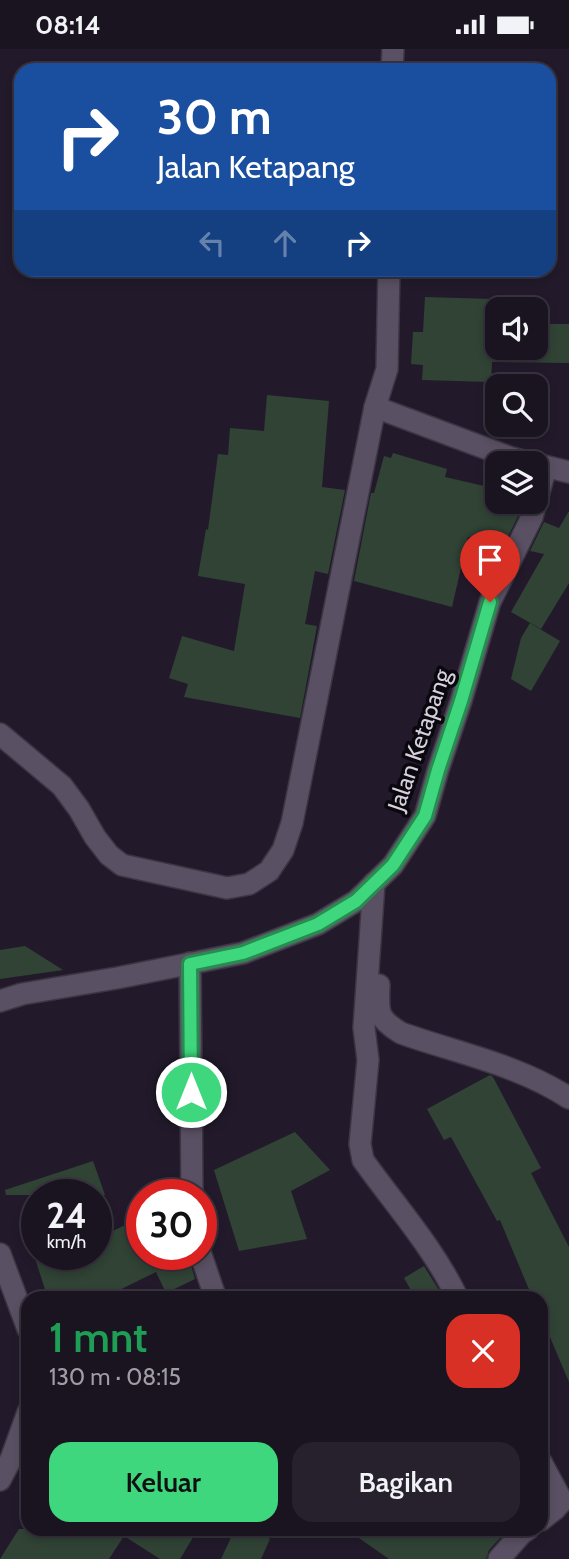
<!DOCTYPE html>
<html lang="id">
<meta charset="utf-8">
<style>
body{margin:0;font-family:Cabin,sans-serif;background:#27212d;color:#f1f3f6;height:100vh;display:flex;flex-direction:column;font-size:26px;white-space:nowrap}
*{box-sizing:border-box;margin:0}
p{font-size:23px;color:#9f9ea5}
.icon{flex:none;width:38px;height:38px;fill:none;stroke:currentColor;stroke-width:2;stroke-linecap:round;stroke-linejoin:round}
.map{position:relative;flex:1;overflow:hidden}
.drawer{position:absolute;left:21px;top:1242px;width:527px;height:245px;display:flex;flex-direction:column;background:#1a1420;border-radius:21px;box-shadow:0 4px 10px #0003,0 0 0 2px #38333e}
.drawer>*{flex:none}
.hud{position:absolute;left:14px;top:14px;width:542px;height:214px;border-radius:21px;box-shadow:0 4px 10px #0003,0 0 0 2px #38333e;background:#1a4fa0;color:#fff;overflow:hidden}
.fabs{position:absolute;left:485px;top:248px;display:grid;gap:14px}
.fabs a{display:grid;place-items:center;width:63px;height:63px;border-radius:14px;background:#1a1420;box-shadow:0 4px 10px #0003,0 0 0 2px #38333e;font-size:35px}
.speed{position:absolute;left:21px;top:1130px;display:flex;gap:14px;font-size:35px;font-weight:700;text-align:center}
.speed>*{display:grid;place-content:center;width:91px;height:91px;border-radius:50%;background:#1a1420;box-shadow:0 4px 10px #0003,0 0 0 2px #38333e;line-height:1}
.speed small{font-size:18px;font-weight:400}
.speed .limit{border:10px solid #d22;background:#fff;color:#111}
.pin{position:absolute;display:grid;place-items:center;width:60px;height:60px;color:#fff;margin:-72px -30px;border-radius:50% 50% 50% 0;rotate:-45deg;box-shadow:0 0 7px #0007}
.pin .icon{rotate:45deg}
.me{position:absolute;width:77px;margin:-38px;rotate:0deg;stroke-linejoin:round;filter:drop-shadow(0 0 5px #0008)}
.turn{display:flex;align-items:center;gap:24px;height:147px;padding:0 28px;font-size:32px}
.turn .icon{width:91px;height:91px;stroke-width:2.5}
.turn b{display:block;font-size:49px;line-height:60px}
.lanes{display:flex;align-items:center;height:66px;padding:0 28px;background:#0003;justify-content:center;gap:35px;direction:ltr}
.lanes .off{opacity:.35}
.round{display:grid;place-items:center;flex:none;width:74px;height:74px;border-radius:21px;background:#27212d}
.head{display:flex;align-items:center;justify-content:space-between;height:119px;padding:0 28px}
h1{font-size:42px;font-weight:600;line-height:52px;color:#1e9e55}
.cta{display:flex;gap:14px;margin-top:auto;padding:14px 28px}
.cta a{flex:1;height:80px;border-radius:21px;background:#3ed77d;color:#111;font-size:28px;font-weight:600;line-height:80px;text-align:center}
.cta a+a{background:#27212d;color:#f1f3f6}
.status{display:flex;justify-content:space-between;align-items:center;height:49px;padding:0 35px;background:#1a1420;direction:ltr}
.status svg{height:19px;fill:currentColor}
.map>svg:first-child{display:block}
</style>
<div class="status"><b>08:14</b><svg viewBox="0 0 49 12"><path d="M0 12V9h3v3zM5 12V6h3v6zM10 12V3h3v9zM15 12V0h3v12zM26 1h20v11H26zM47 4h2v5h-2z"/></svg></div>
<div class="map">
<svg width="569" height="1510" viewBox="0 0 569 1510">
<rect width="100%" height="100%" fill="#221a2b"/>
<!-- building -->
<g fill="#304335">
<polygon points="425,248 532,251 532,261 497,261 497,299 536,299 536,275 569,275 569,314 492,313 491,333 422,331 423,316 411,315 413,283 423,283"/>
<polygon points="267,346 329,352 322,438 345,441 328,525 315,522 305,575 317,577 300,669 184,648 188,635 169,629 182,587 234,602 245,535 198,527 206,480 208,481 218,405 228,406 230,379 264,382"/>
<polygon points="393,404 447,420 445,428 497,440 497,453 518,453 516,462 520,463 504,496 468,488 452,558 354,532 371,444 374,444 384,407 391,409"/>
<polygon points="569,462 569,534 541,580 511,563 544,505 530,502 544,473 559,479"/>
<polygon points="530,574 560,592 531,642 511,630 521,589"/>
<polygon points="25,897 63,921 0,930 0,901"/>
<polygon points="490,1026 493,1028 541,1119 531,1124 569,1198 569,1333 541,1267 541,1250 533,1250 500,1171 497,1172 451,1088 444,1091 427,1060"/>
<polygon points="295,1083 330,1121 291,1142 307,1190 239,1202 214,1121"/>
<polygon points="93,1112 105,1146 6,1146 5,1141"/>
<polygon points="142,1168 142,1206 188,1206 195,1230 166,1244 156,1223 101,1250 48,1250 34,1206 96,1206 96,1190"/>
<polygon points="424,1217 437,1238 443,1250 416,1250 404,1229"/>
<polygon points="19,1480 198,1480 180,1510 160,1510 124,1487 109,1510 0,1510"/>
<polygon points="235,1480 251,1480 270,1490 261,1510 221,1510"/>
<polygon points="346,1480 492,1480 501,1488 489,1501 486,1510 389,1510"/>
</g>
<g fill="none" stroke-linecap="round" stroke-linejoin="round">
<!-- minor casing -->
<g stroke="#3c3643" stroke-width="24">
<g id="minor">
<polyline points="392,21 393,0"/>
<polyline points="389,220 387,320 375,358 509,408 534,415"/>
<polyline points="536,415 569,423"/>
<polyline points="0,685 62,737 79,760 95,788 109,806 122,816 227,839 249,835 269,822 283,801 292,774 375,358"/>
<path d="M374 834 364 979 368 1011 360 1095 363 1111C395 1156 434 1199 458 1250"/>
<polyline points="190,914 192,1146"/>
<path d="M379 936C378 962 376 969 401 984 457 1004 519 1016 569 1049"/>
<polyline points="0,952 22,945 117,929 243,904 318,875 356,852 393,816 425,767 438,721 461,652 490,553 532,468 546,418"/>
<polyline points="0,1205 28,1280"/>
<polyline points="201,1206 216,1250"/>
<polyline points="541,1413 562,1452 555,1460 541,1471"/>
<polyline points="0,1431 11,1410 28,1363"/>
<polyline points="499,1510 521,1485 528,1480"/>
</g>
</g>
<!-- minor -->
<use href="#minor" stroke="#595063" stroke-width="21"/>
</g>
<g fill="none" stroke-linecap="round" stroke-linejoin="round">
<!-- route casing -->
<g stroke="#288c51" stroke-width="18">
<polyline id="route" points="191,1043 190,915 243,904 318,875 356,852 393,816 425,767 438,721 461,652 490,553"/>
</g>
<!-- route -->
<use href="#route" stroke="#3ed77d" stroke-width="12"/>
</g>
<g text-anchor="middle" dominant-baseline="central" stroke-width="7" stroke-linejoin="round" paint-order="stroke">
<!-- street labels -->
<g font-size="24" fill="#d5d0db" stroke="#0a070e">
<text transform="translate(419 691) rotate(-71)">Jalan Ketapang</text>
</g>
</g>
</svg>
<div class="fabs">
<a><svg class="icon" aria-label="sound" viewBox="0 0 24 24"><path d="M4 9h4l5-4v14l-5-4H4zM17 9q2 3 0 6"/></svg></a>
<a><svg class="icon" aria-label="search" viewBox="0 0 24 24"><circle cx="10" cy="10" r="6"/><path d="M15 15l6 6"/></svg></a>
<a><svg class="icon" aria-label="layers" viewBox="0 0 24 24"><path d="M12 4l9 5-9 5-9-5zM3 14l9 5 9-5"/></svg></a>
</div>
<div class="speed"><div>24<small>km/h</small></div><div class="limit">30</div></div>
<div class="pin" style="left:490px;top:553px;background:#d93025"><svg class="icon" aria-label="arrive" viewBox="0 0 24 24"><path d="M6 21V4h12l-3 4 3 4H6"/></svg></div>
<svg class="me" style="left:191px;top:1043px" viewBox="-20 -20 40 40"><circle r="17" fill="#3ed77d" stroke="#fff" stroke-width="3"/><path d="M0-11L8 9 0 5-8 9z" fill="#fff"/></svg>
<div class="hud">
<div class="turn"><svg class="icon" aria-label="right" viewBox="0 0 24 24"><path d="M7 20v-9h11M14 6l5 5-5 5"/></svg><div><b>30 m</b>Jalan Ketapang</div></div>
<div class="lanes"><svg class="icon off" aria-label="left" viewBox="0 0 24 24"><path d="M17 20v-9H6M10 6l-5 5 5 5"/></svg><svg class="icon off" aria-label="ahead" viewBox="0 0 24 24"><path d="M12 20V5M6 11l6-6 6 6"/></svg><svg class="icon" aria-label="right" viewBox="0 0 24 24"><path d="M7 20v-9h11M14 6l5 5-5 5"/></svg></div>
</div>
<section class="drawer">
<div class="head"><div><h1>1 mnt</h1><p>130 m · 08:15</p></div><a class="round" style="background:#d93025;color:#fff"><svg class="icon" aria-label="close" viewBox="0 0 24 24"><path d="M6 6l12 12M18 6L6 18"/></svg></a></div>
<div class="cta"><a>Keluar</a><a>Bagikan</a></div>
</section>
</div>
